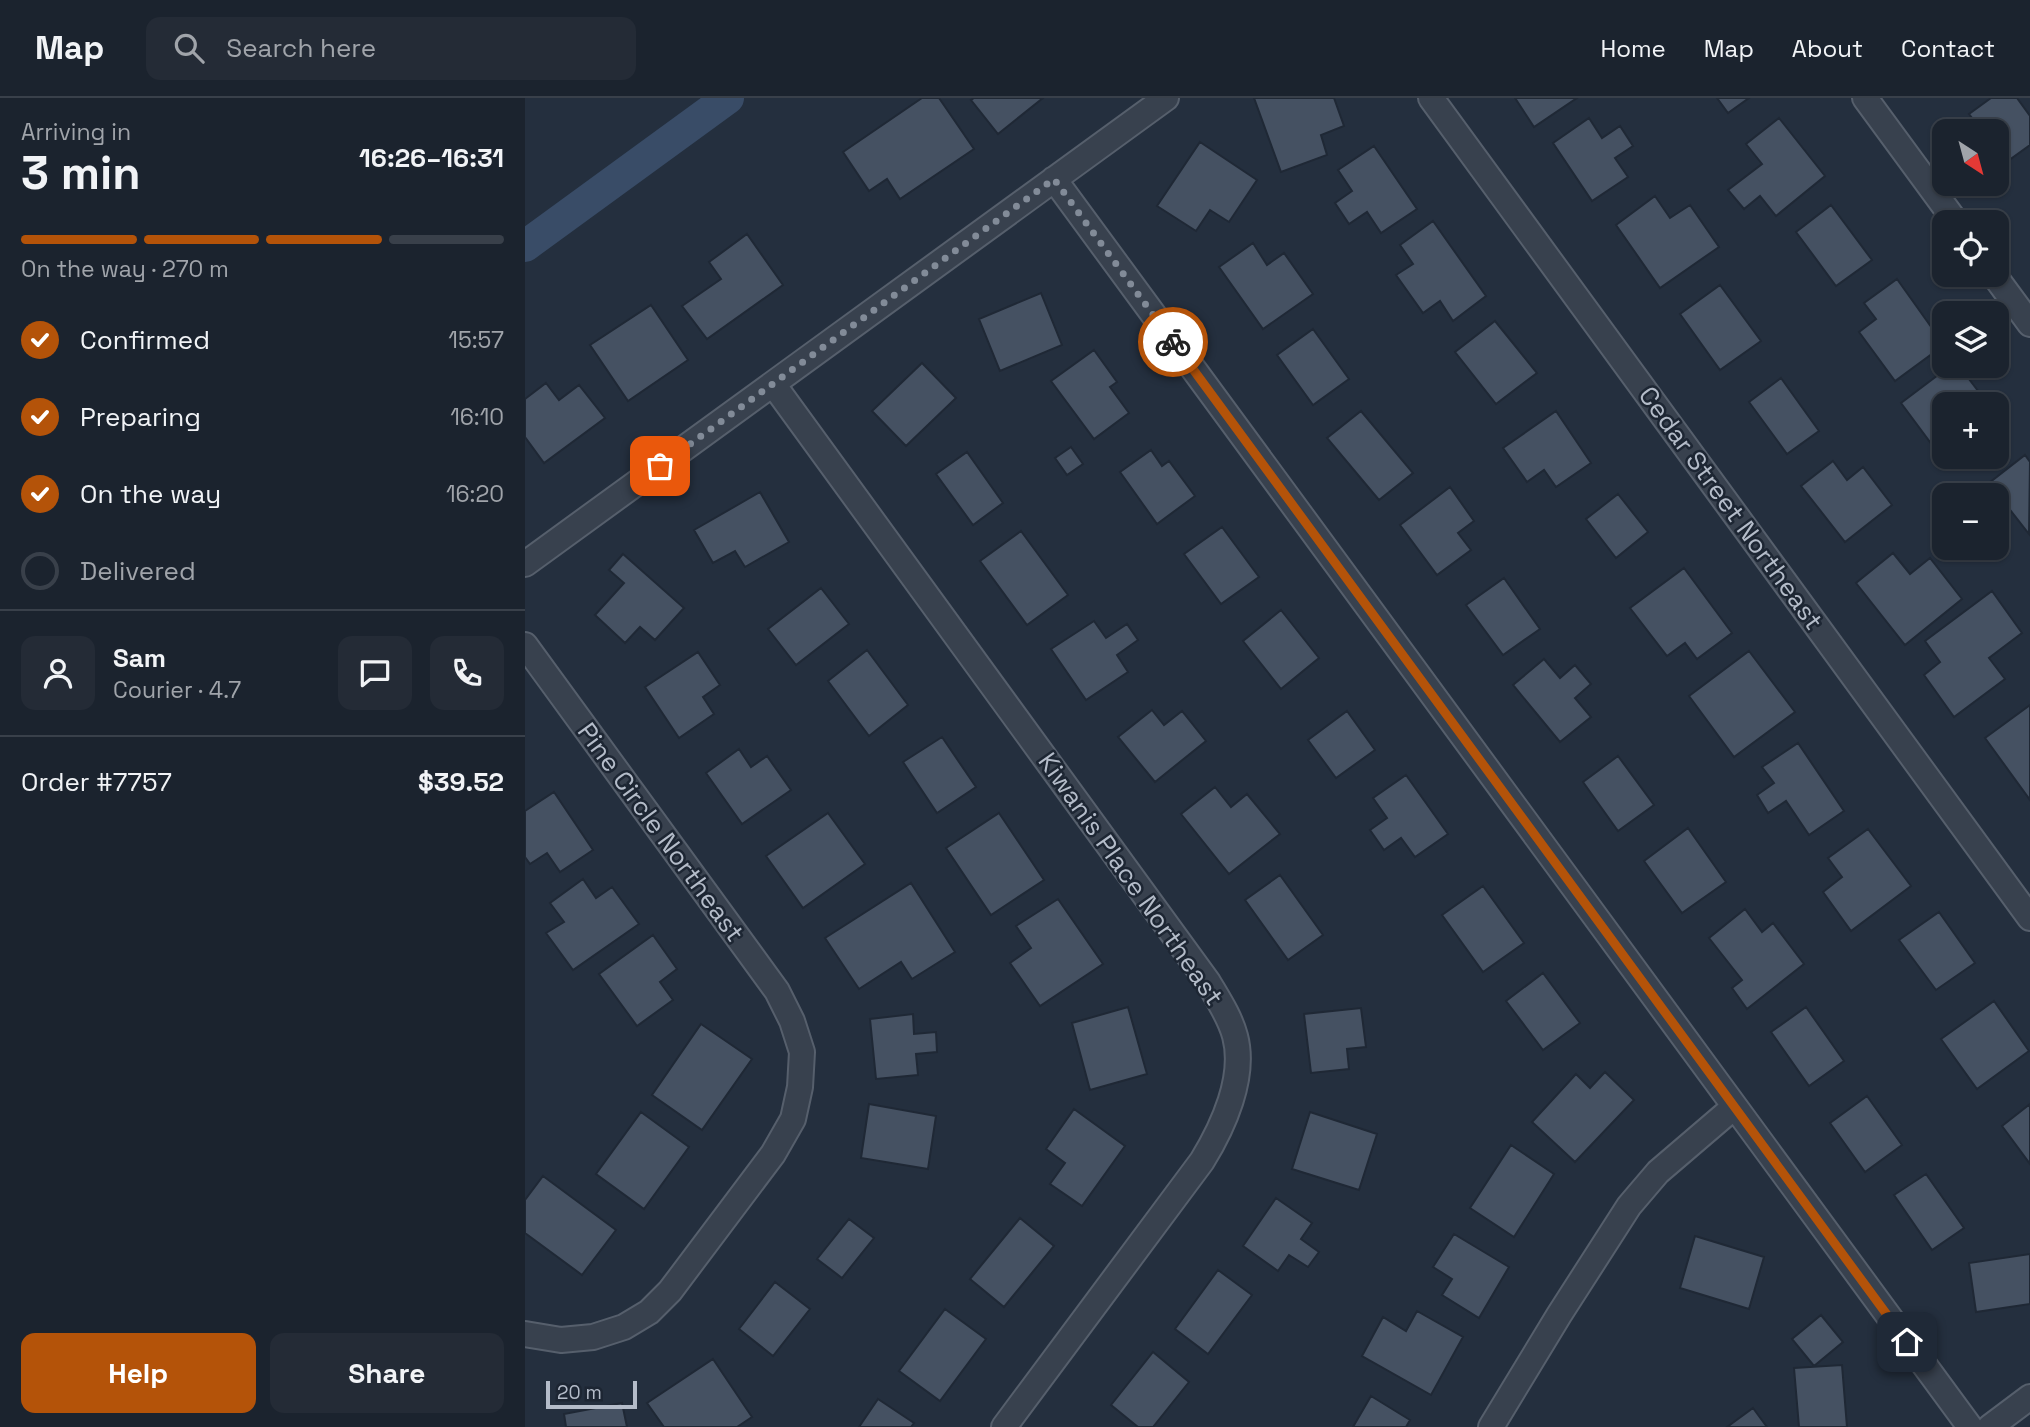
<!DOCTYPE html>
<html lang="en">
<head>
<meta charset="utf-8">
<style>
	body { margin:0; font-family:"Space Grotesk",sans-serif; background:#242b36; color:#f1f3f6; height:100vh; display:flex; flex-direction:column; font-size:26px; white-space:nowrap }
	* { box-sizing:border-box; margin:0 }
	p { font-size:23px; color:#a0a4aa }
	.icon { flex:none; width:38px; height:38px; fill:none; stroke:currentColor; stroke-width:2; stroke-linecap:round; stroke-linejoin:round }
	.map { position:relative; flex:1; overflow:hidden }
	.side { display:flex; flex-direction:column; background:#1b232e; width:525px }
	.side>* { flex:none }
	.needle { width:46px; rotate:144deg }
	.tools { position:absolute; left:1407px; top:21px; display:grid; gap:14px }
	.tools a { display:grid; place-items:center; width:77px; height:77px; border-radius:14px; background:#1b232e; box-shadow:0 2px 5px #0004,0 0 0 2px #39404a; font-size:35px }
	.scale { position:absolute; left:21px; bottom:18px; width:91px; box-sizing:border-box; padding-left:7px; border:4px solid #b4bcc9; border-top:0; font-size:19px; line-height:24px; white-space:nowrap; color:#b4bcc9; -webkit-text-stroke:5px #1d2633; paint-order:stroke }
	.pin { position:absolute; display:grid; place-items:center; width:60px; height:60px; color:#fff; margin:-30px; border-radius:14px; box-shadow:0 4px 10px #0006 }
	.courier { position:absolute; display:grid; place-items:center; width:70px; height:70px; margin:-35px; border:5px solid #b45309; border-radius:50%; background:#fff; color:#222; box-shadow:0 2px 9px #0007 }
	.overview em { font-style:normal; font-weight:800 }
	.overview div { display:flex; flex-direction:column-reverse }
	.overview { display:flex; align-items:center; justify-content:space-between; height:119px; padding:0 21px }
	h1 { font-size:46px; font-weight:800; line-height:52px }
	.bar { display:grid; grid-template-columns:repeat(4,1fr); gap:10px 7px; align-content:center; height:84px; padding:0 21px }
	.bar i { height:9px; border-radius:5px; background:#39404a }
	.bar .selected { background:#b45309 }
	.bar p { grid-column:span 4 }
	.line { display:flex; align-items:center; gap:18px; padding:0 21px; border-top:2px solid #39404a }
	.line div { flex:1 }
	.round { display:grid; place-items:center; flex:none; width:74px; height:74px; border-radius:14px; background:#242b36 }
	ol { padding:0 21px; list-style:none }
	li { display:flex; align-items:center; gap:21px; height:77px }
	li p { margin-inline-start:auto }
	li .icon { padding:7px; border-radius:50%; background:#b45309; color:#fff; stroke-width:4 }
	li:last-child { color:#a0a4aa }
	li i { width:38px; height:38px; border:4px solid #39404a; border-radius:50% }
	.action { display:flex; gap:14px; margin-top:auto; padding:14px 21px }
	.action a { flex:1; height:80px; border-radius:14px; background:#b45309; color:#fff; font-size:28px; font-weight:800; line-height:80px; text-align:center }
	.action a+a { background:#242b36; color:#f1f3f6 }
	header { display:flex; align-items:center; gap:42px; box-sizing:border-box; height:98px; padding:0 35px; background:#1b232e; border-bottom:2px solid #39404a }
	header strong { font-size:33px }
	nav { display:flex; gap:38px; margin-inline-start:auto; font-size:24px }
	.search { width:490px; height:63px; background:#242b36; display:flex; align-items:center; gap:18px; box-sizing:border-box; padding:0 24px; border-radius:14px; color:#a0a4aa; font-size:26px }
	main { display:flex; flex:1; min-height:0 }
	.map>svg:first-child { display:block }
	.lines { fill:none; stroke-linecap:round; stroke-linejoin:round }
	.canal { stroke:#394c67; stroke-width:32 }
	.building { fill:#455162; stroke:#1f2835; stroke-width:2 }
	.street-casing { stroke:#565f6c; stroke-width:28 }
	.street { stroke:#38414e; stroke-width:24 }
	.done { stroke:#828b98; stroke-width:7; stroke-dasharray:0 12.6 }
	.route { stroke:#b45309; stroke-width:9 }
	.labels { text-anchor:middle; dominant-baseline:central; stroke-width:5; stroke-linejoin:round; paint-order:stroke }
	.street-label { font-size:26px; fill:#b4bcc9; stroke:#1d2633 }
</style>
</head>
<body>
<header>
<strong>Map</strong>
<div class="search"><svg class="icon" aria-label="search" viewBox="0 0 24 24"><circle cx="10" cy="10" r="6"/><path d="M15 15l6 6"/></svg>Search here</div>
<nav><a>Home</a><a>Map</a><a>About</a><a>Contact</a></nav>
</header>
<main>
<section class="side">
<div class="overview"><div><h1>3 min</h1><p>Arriving in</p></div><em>16:26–16:31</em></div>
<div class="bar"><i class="selected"></i><i class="selected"></i><i class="selected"></i><i></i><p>On the way · 270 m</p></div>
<ol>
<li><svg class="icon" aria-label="check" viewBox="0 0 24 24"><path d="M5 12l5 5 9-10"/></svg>Confirmed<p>15:57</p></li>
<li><svg class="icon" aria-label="check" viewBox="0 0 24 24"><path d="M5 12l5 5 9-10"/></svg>Preparing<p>16:10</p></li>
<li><svg class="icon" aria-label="check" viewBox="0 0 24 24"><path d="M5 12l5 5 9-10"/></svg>On the way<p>16:20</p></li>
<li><i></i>Delivered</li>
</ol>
<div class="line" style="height:126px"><a class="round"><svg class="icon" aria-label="person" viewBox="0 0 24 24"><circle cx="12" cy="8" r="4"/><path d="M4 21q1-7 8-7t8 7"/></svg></a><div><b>Sam</b><p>Courier · 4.7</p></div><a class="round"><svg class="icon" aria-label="chat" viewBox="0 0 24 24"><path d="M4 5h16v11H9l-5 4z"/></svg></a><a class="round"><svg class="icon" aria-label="phone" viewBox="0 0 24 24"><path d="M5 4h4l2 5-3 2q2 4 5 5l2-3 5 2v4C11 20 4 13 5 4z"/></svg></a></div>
<div class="line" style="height:91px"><div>Order #7757</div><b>$39.52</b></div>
<div class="action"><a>Help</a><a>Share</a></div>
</section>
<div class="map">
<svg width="1505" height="1329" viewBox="0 0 1505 1329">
	<rect width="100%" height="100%" fill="#242f3e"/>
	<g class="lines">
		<path class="canal" d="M0 148 203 0"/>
	</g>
	<path class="building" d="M397 0H414L449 51 375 101 362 81 344 93 318 54Z
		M449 0H518L473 36 446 2Z
		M729 0H809L819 28 796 37 802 57 756 74Z
		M990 0H1052L1009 29Z
		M1192 0H1224L1203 15Z
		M1466 0H1492L1505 18V47L1480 65 1472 54V33H1457L1444 16Z
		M1064 20 1077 40 1095 28 1108 48 1090 60 1103 79 1067 103 1028 45Z
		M1254 20 1300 78 1251 118 1235 98 1219 111 1203 92 1237 66 1221 46Z
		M675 44 732 82 704 124 685 112 671 133 632 108Z
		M849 48 892 111 856 135 842 114 824 126 810 105 827 93 813 72Z
		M1130 98 1145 120 1165 107 1194 149 1135 190 1091 127Z
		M1306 107 1347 162 1311 188 1271 134Z
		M908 123 961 198 928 223 915 203 898 215 871 177 888 166 875 147Z
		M222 136 258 187 182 241 157 208 196 181 184 164Z
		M728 145 742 167 759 155 788 196 738 231 694 169Z
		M1372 181 1419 247 1370 283 1334 234 1351 221 1339 205Z
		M1195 187 1236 243 1195 272 1155 216Z
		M516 195 537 247 475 273 454 221Z
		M126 207 163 262 103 303 65 247Z
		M970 223 1012 275 971 306 930 254Z
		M788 231 824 281 788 307 752 257Z
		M569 252 592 284 585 289 604 315 569 341 526 283Z
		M397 265 431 300 381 348 347 313Z
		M1425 268H1434L1463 306H1419V334L1405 344 1376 305Z
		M1256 280 1294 333 1262 356 1224 304Z
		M21 285 34 302 54 287 80 320 19 365 0 339V301Z
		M836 313 888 375 854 402 802 340Z
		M1031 313 1066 365 1031 389 1019 372 1002 384 978 350Z
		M546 349 558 366 542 377 530 360Z
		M626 352 637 368 644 363 670 398 632 426 595 374Z
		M442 354 478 405 448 427 411 376Z
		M1500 357 1505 364 1504 436 1464 385Z
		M1308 363 1322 382 1338 369 1367 407 1320 444 1276 388Z
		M925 389 949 423 933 435 946 452 912 477 875 427Z
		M235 394 264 444 220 469 210 453 188 465 169 432Z
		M1093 396 1123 434 1091 460 1061 421Z
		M697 429 734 479 696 506 659 456Z
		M496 433 543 497 502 527 455 463Z
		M1368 455 1385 476 1405 460 1437 501 1380 547 1331 485Z
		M98 456 159 510 130 542 115 529 100 545 70 517 99 485 84 472Z
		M1159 470 1207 535 1172 561 1160 545 1142 558 1105 510Z
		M979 480 1015 531 978 557 941 507Z
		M296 490 324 526 271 567 243 531Z
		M1467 493 1497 535 1464 560 1480 581 1429 619 1399 577 1415 564 1400 543Z
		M756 512 794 560 756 591 718 543Z
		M569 523 581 540 602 526 613 542 592 557 603 574 561 602 526 551Z
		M342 552 383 607 344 638 303 583Z
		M1224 553 1270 614 1209 659 1164 598Z
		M173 554 195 587 178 599 189 616 154 640 120 589Z
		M1019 561 1035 580 1050 567 1066 586 1050 600 1066 619 1035 644 988 587Z
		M1505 607V702L1460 640Z
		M627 612 639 627 657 613 681 643 630 684 593 639Z
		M822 613 850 652 811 680 783 642Z
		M417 639 451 689 412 715 378 664Z
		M1273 645 1319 713 1284 737 1261 703 1243 715 1232 697 1249 685 1237 669Z
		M214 651 226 669 242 658 266 692 217 726 181 675Z
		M1093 658 1129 707 1093 733 1058 684Z
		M881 677 923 736 890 759 876 740 859 752 845 732 862 720 848 700Z
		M690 689 706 709 722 696 755 736 704 776 656 716Z
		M29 694 68 752 35 774 22 755 5 766 0 759V713Z
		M303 715 340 766 278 810 241 758Z
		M474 715 519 782 466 817 421 750Z
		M1163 730 1201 784 1157 815 1119 763Z
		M1343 731 1386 788 1326 833 1298 794 1317 779 1303 760Z
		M755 777 798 837 763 862 720 802Z
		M58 781 71 800 87 789 114 826 48 872 21 835 39 824 25 805Z
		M386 785 430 854 387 881 376 864 334 891 300 840Z
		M958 788 999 845 958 874 917 817Z
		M533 801 578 866 515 908 485 865 506 850 491 828Z
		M1220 811 1237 834 1248 825 1279 866 1222 911 1207 890 1217 882 1184 840Z
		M1414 814 1450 865 1411 892 1374 842Z
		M128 837 152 871 135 884 148 902 112 928 74 876Z
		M1018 875 1055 925 1018 952 981 903Z
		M1469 903 1504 953 1452 991 1416 941Z
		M603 909 622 976 565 992 547 925Z
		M1281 909 1319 963 1284 988 1246 934Z
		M836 910 841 949 822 951 824 971 786 975 779 916Z
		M388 916 389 936 411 934 412 954 391 956 393 977 351 981 345 921Z
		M176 926 227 961 177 1032 127 997Z
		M1080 974 1109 1002 1050 1064 1007 1024 1051 976 1065 990Z
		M1342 998 1377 1047 1340 1074 1305 1025Z
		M344 1006 411 1018 403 1071 336 1060Z
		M1505 1006V1066L1477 1028Z
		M549 1011 600 1048 557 1108 525 1086 540 1065 521 1051Z
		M116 1014 164 1049 119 1111 71 1076Z
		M785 1014 852 1036 834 1092 767 1071Z
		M986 1047 1029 1076 989 1139 945 1110Z
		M1401 1076 1439 1130 1407 1152 1369 1097Z
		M18 1078 91 1132 57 1177 0 1135V1102Z
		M751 1100 787 1125 776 1141 794 1154 783 1169 764 1157 753 1173 718 1148Z
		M495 1120 529 1148 479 1209 445 1181Z
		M324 1121 349 1140 317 1180 292 1161Z
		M929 1136 984 1169 954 1220 917 1197 927 1181 908 1169Z
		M1170 1138 1239 1159 1224 1211 1155 1190Z
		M1505 1156V1206L1451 1214 1444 1165Z
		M693 1172 727 1197 683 1256 650 1231Z
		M250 1184 285 1211 248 1258 214 1231Z
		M420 1211 461 1241 415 1303 374 1273Z
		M892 1213 938 1239 906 1297 837 1258 858 1219 881 1233Z
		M1296 1217 1318 1244 1289 1268 1267 1241Z
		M628 1254 664 1284 628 1329H613L586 1307Z
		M188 1261 227 1319 212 1329H139L122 1305Z
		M1317 1267 1322 1329H1274L1269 1270Z
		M846 1298 885 1322 881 1329H828Z
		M353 1301 389 1325 386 1329H334Z
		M97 1305 102 1329H41L39 1316Z
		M1228 1310 1242 1329H1202Z"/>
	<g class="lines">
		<g class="street-casing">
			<path id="street" d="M906 0 1505 820
				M1340 0 1431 124
				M529 81 1445 1329
				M1469 177 1505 226
				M248 286 683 884C693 901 705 919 710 938 721 979 698 1029 677 1063L479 1329
				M0 466 641 0
				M0 547 252 893 267 923 277 954 275 989 268 1021 248 1056 145 1193 124 1214 99 1229 68 1239 36 1242 0 1236
				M966 1329 1034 1217 1104 1108 1133 1074 1209 1009
				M1465 1329 1505 1299"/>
		</g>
		<use href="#street" class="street"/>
	</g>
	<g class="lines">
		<path class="done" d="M135 368 529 81 648 244"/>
		<path class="route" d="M648 244 1382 1244"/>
	</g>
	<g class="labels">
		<g class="street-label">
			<text transform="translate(1206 410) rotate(54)">Cedar Street Northeast</text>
			<text transform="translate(136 734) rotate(54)">Pine Circle Northeast</text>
			<text transform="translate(606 781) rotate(55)">Kiwanis Place Northeast</text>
		</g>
	</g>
</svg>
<div class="tools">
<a><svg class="needle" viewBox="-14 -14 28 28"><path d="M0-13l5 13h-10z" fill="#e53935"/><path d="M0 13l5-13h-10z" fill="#a0a4aa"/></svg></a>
<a><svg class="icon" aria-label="locate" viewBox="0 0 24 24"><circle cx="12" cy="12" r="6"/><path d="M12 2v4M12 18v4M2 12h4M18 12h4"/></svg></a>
<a><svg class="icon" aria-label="layers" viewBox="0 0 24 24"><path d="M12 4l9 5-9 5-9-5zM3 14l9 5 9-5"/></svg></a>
<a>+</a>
<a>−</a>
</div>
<div class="scale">20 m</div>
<div class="pin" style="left:135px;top:368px;background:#ea580c"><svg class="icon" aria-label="bag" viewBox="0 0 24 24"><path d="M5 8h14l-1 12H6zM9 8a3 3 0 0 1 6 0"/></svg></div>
<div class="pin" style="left:1382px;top:1244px;background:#1f2937"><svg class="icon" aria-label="home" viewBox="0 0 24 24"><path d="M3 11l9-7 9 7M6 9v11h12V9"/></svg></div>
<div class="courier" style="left:648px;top:244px"><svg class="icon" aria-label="bike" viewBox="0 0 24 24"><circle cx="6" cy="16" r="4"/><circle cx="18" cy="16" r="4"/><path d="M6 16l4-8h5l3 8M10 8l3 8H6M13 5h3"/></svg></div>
</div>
</main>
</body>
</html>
